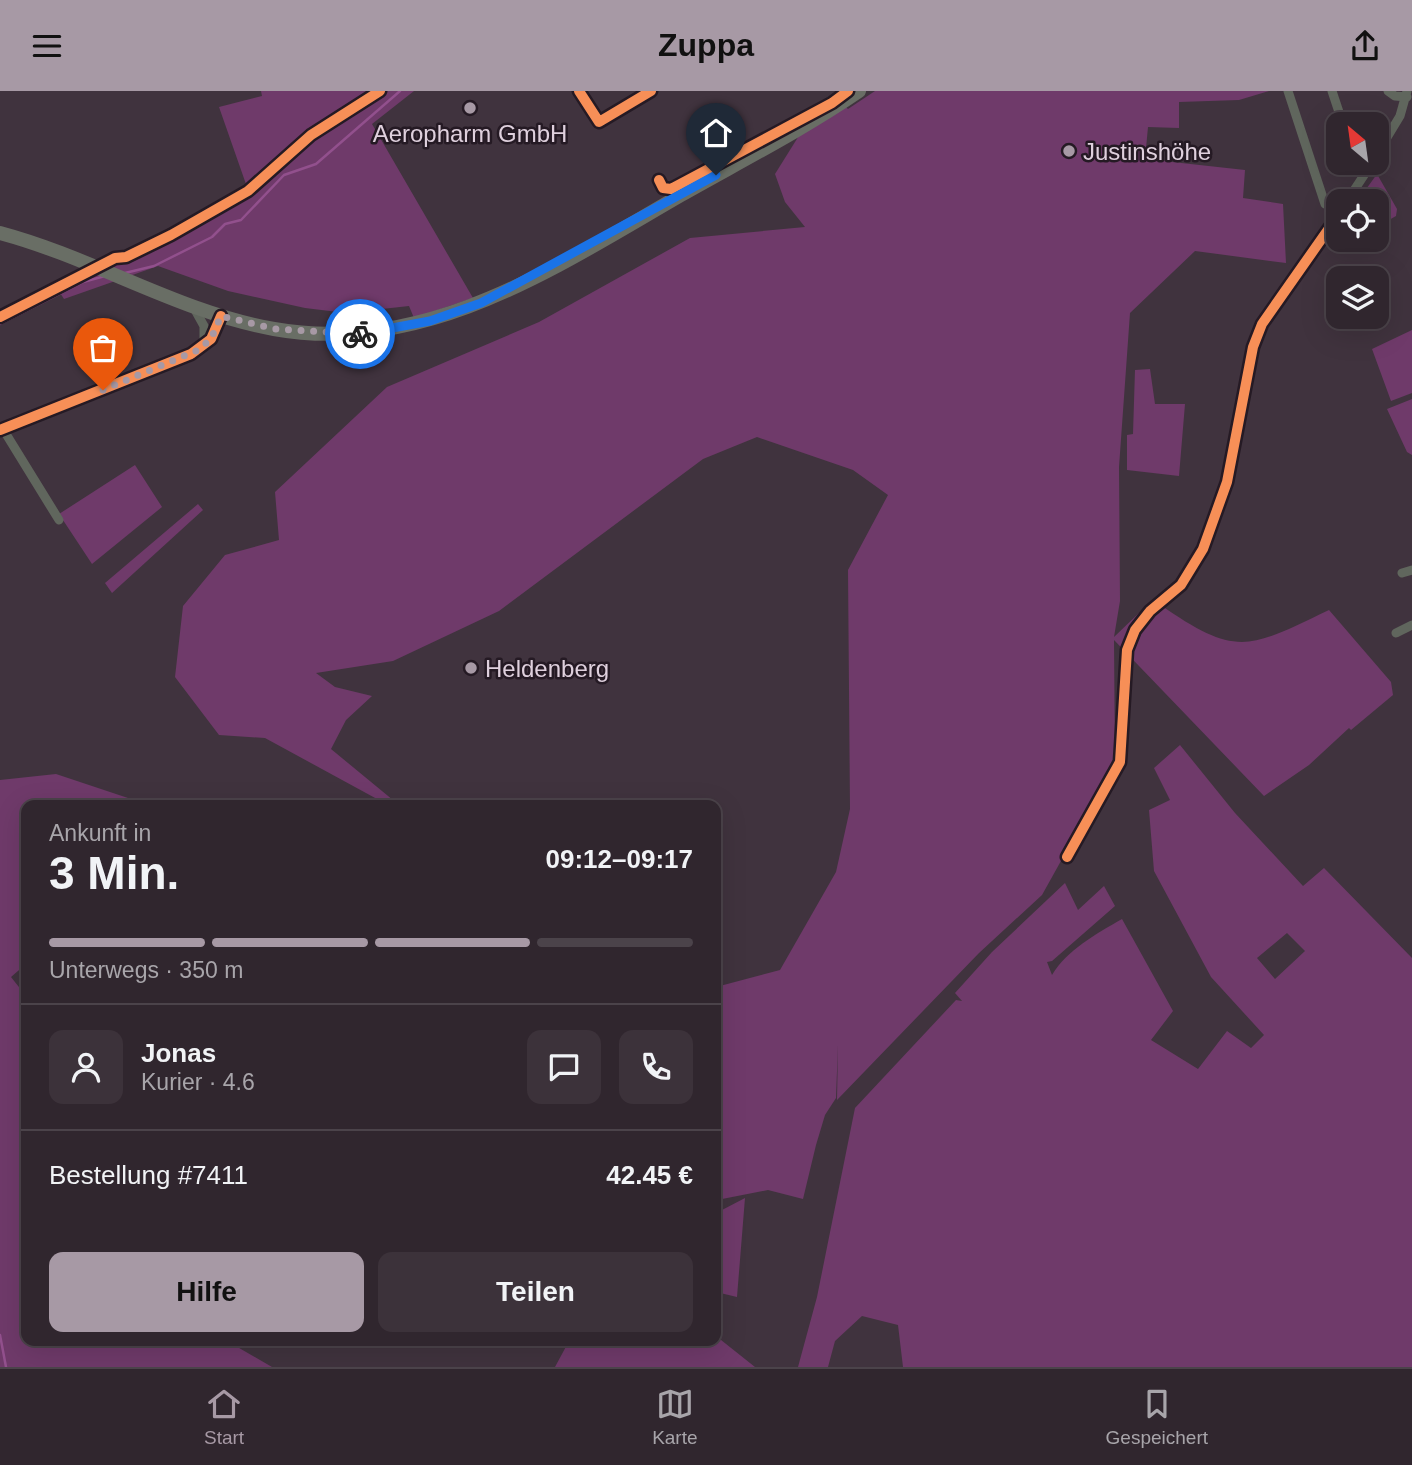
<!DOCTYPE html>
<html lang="de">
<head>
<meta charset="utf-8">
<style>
	body { margin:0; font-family:Arial,sans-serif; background:#3c323a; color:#f1f3f6; height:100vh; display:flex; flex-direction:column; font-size:26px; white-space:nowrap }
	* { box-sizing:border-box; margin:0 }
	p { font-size:23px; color:#a8a5aa }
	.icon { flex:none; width:38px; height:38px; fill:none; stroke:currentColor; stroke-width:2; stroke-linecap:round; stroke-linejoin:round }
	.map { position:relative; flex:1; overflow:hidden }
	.panel { position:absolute; left:21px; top:709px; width:700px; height:546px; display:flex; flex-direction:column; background:#30262e; border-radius:14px; box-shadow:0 7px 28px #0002,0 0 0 2px #4b434a }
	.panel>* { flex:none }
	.needle { width:46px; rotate:331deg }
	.fabs { position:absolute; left:1326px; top:21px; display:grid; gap:14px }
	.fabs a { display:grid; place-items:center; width:63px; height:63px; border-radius:14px; background:#30262e; box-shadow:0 7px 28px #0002,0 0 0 2px #4b434a; font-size:35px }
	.pin { position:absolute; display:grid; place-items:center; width:60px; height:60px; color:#fff; margin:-72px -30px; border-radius:50% 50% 50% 0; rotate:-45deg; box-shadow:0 0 7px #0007 }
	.pin .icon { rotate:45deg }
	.courier { position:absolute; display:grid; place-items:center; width:70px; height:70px; margin:-35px; border:5px solid #1a73e8; border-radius:50%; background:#fff; color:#222; box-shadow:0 2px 9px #0007 }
	.overview em { font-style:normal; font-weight:600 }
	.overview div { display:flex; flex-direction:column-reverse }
	.overview { display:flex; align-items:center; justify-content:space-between; height:119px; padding:0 28px }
	h1 { font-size:46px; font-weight:600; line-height:52px }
	.bar { display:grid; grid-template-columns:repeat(4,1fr); gap:10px 7px; align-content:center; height:84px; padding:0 28px }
	.bar i { height:9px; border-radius:5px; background:#4b434a }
	.bar .on { background:#a799a5 }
	.bar p { grid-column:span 4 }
	.line { display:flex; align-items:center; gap:18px; padding:0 28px; border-top:2px solid #4b434a }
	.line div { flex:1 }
	.round { display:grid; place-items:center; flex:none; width:74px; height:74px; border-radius:14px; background:#3c323a }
	.button { display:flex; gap:14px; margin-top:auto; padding:14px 28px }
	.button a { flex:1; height:80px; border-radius:14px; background:#a799a5; color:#111; font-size:28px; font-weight:600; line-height:80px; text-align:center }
	.button a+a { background:#3c323a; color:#f1f3f6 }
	header { display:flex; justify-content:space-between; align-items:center; height:91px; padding:0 28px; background:#a799a5; color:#111; font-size:32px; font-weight:600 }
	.menu { display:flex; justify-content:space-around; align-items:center; height:98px; border-top:2px solid #4b434a; background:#30262e; font-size:19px; color:#a8a5aa }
	.menu a { display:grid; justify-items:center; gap:4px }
	.menu .on { color:#a799a5 }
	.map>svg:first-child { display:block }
	.green { fill:#6f3a6a; fill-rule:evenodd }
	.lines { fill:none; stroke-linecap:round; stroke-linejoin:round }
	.stream { stroke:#92508d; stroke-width:2.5 }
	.minor { stroke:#60665d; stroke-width:9 }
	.primary { stroke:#696e65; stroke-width:14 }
	.cycleway-casing { stroke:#251a24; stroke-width:15 }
	.cycleway { stroke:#f78f57; stroke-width:10 }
	.done { stroke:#a799a5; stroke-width:7; stroke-dasharray:0 12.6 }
	.route { stroke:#1a73e8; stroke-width:9 }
	.poi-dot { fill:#a799a5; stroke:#251a24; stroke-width:2.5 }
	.labels { text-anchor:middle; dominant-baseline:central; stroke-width:5; stroke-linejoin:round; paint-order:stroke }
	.poi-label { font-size:24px; fill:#dfd0dd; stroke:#251a24; text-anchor:start }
</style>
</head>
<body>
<header><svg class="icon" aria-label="menu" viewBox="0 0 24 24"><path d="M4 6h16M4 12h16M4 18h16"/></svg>Zuppa<svg class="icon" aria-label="share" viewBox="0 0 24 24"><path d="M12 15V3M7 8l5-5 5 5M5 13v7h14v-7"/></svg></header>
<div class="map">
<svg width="1412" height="1276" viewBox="0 0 1412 1276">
	<rect width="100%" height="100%" fill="#40333e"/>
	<path class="green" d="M261 0H414L372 33 473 207 414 227 409 215 346 222 305 217 228 200 158 175 64 208 55 194 135 166 201 130 247 96 219 16 262 5Z
		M875 0H1269L1239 9 1179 11V37L1148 36 1145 68 1245 79 1243 107 1283 113 1286 172 1195 160 1130 222 1119 376 1120 510 1114 546 1140 521 1159 513C1237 567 1248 558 1329 519L1391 591 1393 604 1351 639 1349 637 1309 674 1264 705 1114 549 1115 673 1042 804 979 862 837 1009 838 954 836 1007 825 1024 816 1054 803 1108 768 1099 717 1109 716 896 780 879 836 781 850 718 848 479 888 404 853 379 757 346 703 368 499 520 393 570 316 582 335 596 372 605 346 629 331 658 399 714H388L265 647 219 644 175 586 183 515 225 464 279 449 275 401 387 296 539 231 690 147 805 136 785 111 775 83 800 43 845 15 848 18Z
		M1377 83 1397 118 1396 125 1382 133 1377 125V110H1369L1364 101Z
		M1412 239V302L1391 310 1372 258Z
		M1150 278 1155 313H1185L1179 385 1127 379V344L1133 343 1135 279Z
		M1412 308V364L1407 361 1387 318Z
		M135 374 162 416 92 473 59 423Z
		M198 413 203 419 112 502 105 492Z
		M1180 654 1235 722 1303 795 1324 777 1412 867V1276H903L898 1234 862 1225 835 1250 828 1276H798L817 1206 855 1017 956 909 962 910 955 902 992 861 1065 792 1078 819 1104 795 1115 815 1052 870 1047 871 1052 884C1067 859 1096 843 1122 828L1173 920 1151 949 1198 978 1227 940 1251 957 1264 944 1211 886 1154 780 1149 719 1170 709 1154 677ZM1287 842 1305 860 1275 888 1257 867Z
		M56 683 149 714H26V873L11 886 26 905V1250H227L272 1276H0V689Z
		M745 1107 737 1206 716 1201V1119H722Z
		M716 1245 755 1276H555L569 1250H716Z"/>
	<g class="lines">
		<path class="stream" d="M125 182 154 175 212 146 225 133 241 129 284 84 316 73 400 0
			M0 233 83 191 105 185
			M0 1244 6 1276"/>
		<path class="minor" d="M1288 0 1325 113 1339 120
			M1332 0 1343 33
			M1388 0 1395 5 1407 6
			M599 31 651 0
			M1377 63 1400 25 1407 0
			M1357 72 1366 82
			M1347 110 1372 72
			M194 217 204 235V255
			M3 338 59 429
			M0 339 191 263 211 248 221 225
			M1402 482 1412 479
			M1396 542 1412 534
			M1067 766 1120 671 1127 559 1135 539 1150 520 1181 494 1203 458 1227 391 1253 256 1262 233 1339 123"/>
		<path class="primary" d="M0 142C94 167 178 221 274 238 425 265 556 176 681 104 741 70 802 39 859 0"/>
		<g class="cycleway-casing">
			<path id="cycleway" d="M579 0 599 31 651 0
				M659 89 663 97 671 98 832 12 848 0
				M0 226 115 167 126 166 171 144 248 100 311 44 380 0
				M0 339 191 263 211 248 221 225
				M1067 766 1120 671 1127 559 1135 539 1150 520 1181 494 1203 458 1227 391 1253 256 1262 233 1339 123"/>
		</g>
		<use href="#cycleway" class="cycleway"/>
	</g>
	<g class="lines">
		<path class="done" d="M103 299 198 259 211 248 221 225 275 238 360 243"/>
		<path class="route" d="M360 243 430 230 481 212 716 84"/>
	</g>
	<g class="poi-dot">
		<circle cx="470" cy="17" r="7"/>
		<circle cx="1069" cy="60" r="7"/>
		<circle cx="471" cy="577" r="7"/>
	</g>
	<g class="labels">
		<g class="poi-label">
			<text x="470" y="42" text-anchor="middle">Aeropharm GmbH</text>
			<text x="1083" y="60">Justinshöhe</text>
			<text x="485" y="577">Heldenberg</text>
		</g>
	</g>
</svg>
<div class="fabs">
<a><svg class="needle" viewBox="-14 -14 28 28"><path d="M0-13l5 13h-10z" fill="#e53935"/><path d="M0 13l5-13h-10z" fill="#a8a5aa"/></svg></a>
<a><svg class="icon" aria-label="locate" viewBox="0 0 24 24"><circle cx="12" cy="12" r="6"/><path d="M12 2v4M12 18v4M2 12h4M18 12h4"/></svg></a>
<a><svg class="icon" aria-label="layers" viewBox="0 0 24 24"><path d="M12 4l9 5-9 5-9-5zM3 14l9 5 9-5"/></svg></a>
</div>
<div class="pin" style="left:103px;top:299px;background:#ea580c"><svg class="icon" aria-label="bag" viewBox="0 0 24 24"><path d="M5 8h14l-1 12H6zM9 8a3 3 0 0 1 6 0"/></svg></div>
<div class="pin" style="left:716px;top:84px;background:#1f2937"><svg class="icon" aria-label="home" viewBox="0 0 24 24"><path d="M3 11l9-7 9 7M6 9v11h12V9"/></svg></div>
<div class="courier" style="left:360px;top:243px"><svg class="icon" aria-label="bike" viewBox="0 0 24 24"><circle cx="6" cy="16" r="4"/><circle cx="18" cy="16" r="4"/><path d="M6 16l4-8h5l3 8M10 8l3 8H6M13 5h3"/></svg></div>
<section class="panel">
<div class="overview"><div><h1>3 Min.</h1><p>Ankunft in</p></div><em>09:12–09:17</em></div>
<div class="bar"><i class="on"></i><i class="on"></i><i class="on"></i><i></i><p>Unterwegs · 350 m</p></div>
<div class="line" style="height:126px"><a class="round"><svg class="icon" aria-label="person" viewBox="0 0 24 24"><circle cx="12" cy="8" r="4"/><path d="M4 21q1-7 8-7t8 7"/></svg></a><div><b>Jonas</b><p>Kurier · 4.6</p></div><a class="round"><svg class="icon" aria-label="chat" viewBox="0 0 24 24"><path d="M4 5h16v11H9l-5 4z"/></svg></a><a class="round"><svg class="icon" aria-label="phone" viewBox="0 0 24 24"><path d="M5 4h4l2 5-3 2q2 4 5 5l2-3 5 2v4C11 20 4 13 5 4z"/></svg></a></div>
<div class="line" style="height:91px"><div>Bestellung #7411</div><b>42.45 €</b></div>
<div class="button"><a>Hilfe</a><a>Teilen</a></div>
</section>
</div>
<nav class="menu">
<a class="on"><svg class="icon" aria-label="home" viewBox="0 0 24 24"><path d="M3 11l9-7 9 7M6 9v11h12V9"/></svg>Start</a>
<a><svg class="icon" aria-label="map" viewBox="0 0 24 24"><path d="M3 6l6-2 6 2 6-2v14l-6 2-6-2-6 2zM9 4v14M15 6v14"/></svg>Karte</a>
<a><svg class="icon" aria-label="saved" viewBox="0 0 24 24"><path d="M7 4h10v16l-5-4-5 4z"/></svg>Gespeichert</a>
</nav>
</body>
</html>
